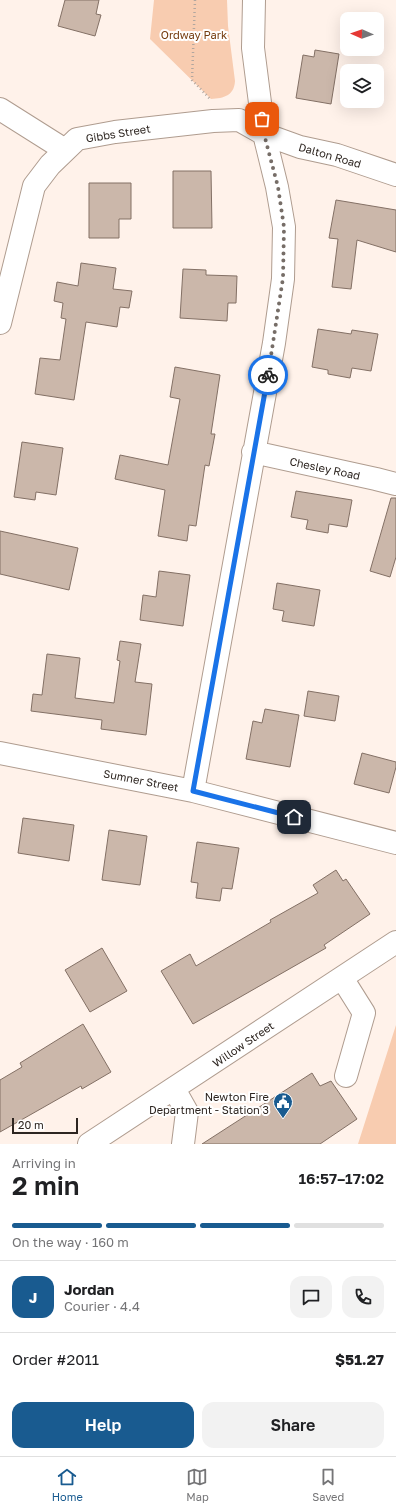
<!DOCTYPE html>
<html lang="en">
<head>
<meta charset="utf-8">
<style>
	body { margin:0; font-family:"Golos Text",sans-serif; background:#f2f2f2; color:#202124; height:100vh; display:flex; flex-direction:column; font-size:15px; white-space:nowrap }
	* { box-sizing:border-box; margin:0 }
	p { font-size:13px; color:#757577 }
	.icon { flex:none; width:22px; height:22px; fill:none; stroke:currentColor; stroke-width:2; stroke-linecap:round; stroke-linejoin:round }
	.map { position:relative; height:1144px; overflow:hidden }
	.side { display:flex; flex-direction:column; background:#fff; flex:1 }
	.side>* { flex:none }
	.needle { width:26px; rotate:272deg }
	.fabs { position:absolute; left:340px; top:12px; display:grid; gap:8px }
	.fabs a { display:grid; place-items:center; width:44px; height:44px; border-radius:8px; background:#fff; box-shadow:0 4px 16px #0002; font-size:20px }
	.scale { position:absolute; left:12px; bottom:10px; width:66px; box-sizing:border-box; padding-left:4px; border:2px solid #2d2520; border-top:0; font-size:11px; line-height:14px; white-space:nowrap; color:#2d2520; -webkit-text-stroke:3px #fff; paint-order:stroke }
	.pin { position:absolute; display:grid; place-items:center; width:34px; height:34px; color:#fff; margin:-17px; border-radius:8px; box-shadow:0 2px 6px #0006 }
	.courier { position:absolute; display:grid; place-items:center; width:40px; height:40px; margin:-20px; border:3px solid #1a73e8; border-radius:50%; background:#fff; color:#222; box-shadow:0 1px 5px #0007 }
	.head em { font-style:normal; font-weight:600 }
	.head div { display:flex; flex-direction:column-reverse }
	.head { display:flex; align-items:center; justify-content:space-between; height:68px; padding:0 12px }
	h1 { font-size:26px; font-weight:600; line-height:30px }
	.bar { display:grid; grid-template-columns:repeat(4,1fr); gap:6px 4px; align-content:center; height:48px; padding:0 12px }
	.bar i { height:5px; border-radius:3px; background:#e0e0e0 }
	.bar .on { background:#195b90 }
	.bar p { grid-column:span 4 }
	.line { display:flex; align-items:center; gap:10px; padding:0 12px; border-top:1px solid #e0e0e0 }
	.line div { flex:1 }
	.round { display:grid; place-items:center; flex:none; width:42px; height:42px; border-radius:12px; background:#f2f2f2 }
	.primary-button { display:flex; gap:8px; margin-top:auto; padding:8px 12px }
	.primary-button a { flex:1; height:46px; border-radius:12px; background:#195b90; color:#fff; font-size:16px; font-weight:600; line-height:46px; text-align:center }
	.primary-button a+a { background:#f2f2f2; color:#202124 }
	.tab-bar { display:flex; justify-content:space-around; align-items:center; height:56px; border-top:1px solid #e0e0e0; background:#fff; font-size:11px; color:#757577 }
	.tab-bar a { display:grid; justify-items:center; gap:2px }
	.tab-bar .on { color:#195b90 }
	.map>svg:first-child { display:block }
	.green { fill:#f8ccb0 }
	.building { fill:#cbb7aa; stroke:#837065 }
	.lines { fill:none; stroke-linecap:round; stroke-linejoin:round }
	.minor-casing { stroke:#af9c8f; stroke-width:24 }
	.path { stroke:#b1a69f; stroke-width:2.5; stroke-dasharray:1 3; stroke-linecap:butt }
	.minor { stroke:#fff; stroke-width:22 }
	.done { stroke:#766d67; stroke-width:4; stroke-dasharray:0 7.2 }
	.route { stroke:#1a73e8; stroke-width:5 }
	.labels { text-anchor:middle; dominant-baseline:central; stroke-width:4; stroke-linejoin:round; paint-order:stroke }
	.park-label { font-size:11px; fill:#753c0f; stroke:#fff }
	.street-label { font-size:11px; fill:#2d2520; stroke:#fff }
	.poi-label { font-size:11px; fill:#2d2520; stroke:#fff; text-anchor:end }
</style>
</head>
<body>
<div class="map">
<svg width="396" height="1144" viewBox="0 0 396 1144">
	<rect width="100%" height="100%" fill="#fff2ea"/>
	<path class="green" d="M154 0H227L228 26 235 81C234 96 224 98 211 99L150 39Z
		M396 1025V1144H358Z"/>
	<path class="building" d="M65 0H99L96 14 101 15 95 36 58 26Z
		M315 50 339 54 331 104 296 98 303 55 314 57Z
		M173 171H211L212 228H173Z
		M89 183H131V219H119V238H89Z
		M336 200 396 210V252L357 240 351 289 332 287 338 239 329 238Z
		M81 263 116 268 113 289 132 291 129 308 120 307 117 327 86 322 74 400 35 394 40 358 60 360 66 319 61 318 63 303 54 301 57 282 78 286Z
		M183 269 206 270V275L237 276 236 303H228L227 321 180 318Z
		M318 329 351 334 352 330 378 334 371 371 352 368 350 378 328 374V370L312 367Z
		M175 367 220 375 211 434H215L209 466 205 465 196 526 189 525 187 541 158 536 165 490 115 479 120 455 168 465 180 399 170 397Z
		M22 442 63 448 56 495 36 492 35 500 14 497Z
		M296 491 352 500 347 527 329 524 328 533 306 529 308 520 291 517Z
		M391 498H396V557L390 577 370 571Z
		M0 531 78 548 69 590 0 574Z
		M159 571 190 575 183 626 140 620 143 595 156 597Z
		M277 583 320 590 314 626 282 621 284 611 273 609Z
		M120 641 141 644 135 682 152 684 146 735 101 729 102 720 31 711 33 694 42 695 47 654 80 658 75 698 114 703 120 661 117 660Z
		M308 691 339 696 335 721 304 716Z
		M265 709 299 715 290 767 246 759 253 721 262 723Z
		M362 753 396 762V767L389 793 354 784Z
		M23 818 74 825 69 861 18 853Z
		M109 830 147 836 140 885 102 880Z
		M197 842 239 848 232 889 222 888 220 901 196 898 198 883 191 882Z
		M336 870 343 881 346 879 370 914 324 945 326 948 193 1024 161 971 190 954 196 966 271 922 270 920 318 893 313 885Z
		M102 948 127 991 90 1012 65 970Z
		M83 1024 111 1072 82 1089 81 1086 0 1132V1080L22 1067 20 1063Z
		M312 1073 320 1086 331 1081 357 1119 320 1144H202Z"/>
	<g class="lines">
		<g class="minor-casing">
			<path id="minor" d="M0 109 65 150
				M0 323 34 186 50 165 77 139 115 132 213 121 239 120 264 134 300 147 337 155 396 175
				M253 452 376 479 396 484
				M0 753 193 791 396 843
				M193 791 274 343 283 279 284 227 277 187 264 134 253 48 254 0
				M342 978 364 1013 346 1076
				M174 1089 187 1112 183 1144
				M89 1144 396 942"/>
		</g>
		<path class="path" d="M195 0 192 80 211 100"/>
		<use href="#minor" class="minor"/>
	</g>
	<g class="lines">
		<path class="done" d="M262 119 264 134 278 187 284 227 283 278 268 375"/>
		<path class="route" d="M268 375 193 791 294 817"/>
	</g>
	<defs>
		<g id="civic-pin" transform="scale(1)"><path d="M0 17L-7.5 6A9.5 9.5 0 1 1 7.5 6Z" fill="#195b90" stroke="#fff"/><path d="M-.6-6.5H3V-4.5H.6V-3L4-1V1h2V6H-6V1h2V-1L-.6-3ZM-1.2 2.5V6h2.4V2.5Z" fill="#fff"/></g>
	</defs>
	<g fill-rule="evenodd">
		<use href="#civic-pin" x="283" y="1102"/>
	</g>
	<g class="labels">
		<g class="park-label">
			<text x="194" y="34">Ordway Park</text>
		</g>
		<g class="street-label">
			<text transform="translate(118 133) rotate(-9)">Gibbs Street</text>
			<text transform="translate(330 155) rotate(16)">Dalton Road</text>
			<text transform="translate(325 468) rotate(12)">Chesley Road</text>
			<text transform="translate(141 780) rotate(11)">Sumner Street</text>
			<text transform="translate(243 1044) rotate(-34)">Willow Street</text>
		</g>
		<g class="poi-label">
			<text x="269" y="1096">Newton Fire<tspan x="269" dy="13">Department - Station 3</tspan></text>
		</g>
	</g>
</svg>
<div class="fabs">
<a><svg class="needle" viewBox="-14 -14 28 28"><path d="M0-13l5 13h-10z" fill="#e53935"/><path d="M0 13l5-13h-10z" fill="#757577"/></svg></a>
<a><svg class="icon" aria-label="layers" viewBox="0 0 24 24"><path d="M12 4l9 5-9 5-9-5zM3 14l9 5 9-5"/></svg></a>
</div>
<div class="scale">20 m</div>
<div class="pin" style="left:262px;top:119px;background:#ea580c"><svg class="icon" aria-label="bag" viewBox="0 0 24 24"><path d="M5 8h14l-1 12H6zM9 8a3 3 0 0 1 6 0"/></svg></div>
<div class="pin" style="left:294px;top:817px;background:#1f2937"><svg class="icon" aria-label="home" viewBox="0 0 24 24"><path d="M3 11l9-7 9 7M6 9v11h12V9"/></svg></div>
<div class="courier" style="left:268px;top:375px"><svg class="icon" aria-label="bike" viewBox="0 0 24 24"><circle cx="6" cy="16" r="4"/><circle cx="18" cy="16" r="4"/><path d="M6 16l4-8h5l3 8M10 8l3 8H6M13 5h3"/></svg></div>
</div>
<section class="side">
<div class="head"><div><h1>2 min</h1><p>Arriving in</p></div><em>16:57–17:02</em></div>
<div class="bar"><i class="on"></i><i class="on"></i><i class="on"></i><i></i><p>On the way · 160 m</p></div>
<div class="line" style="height:72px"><b class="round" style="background:#195b90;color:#fff">J</b><div><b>Jordan</b><p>Courier · 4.4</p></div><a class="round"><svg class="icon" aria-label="chat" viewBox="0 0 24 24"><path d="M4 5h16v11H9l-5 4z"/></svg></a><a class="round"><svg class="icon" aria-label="phone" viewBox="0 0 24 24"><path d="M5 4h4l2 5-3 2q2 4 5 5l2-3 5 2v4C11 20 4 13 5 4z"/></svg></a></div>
<div class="line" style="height:52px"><div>Order #2011</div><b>$51.27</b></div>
<div class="primary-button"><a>Help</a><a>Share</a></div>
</section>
<nav class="tab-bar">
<a class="on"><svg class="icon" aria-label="home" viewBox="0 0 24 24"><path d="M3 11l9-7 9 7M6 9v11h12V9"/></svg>Home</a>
<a><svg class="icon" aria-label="map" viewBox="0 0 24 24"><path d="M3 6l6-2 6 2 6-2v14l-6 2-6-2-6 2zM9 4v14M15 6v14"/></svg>Map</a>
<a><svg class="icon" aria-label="saved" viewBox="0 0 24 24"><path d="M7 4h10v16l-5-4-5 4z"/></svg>Saved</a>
</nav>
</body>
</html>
